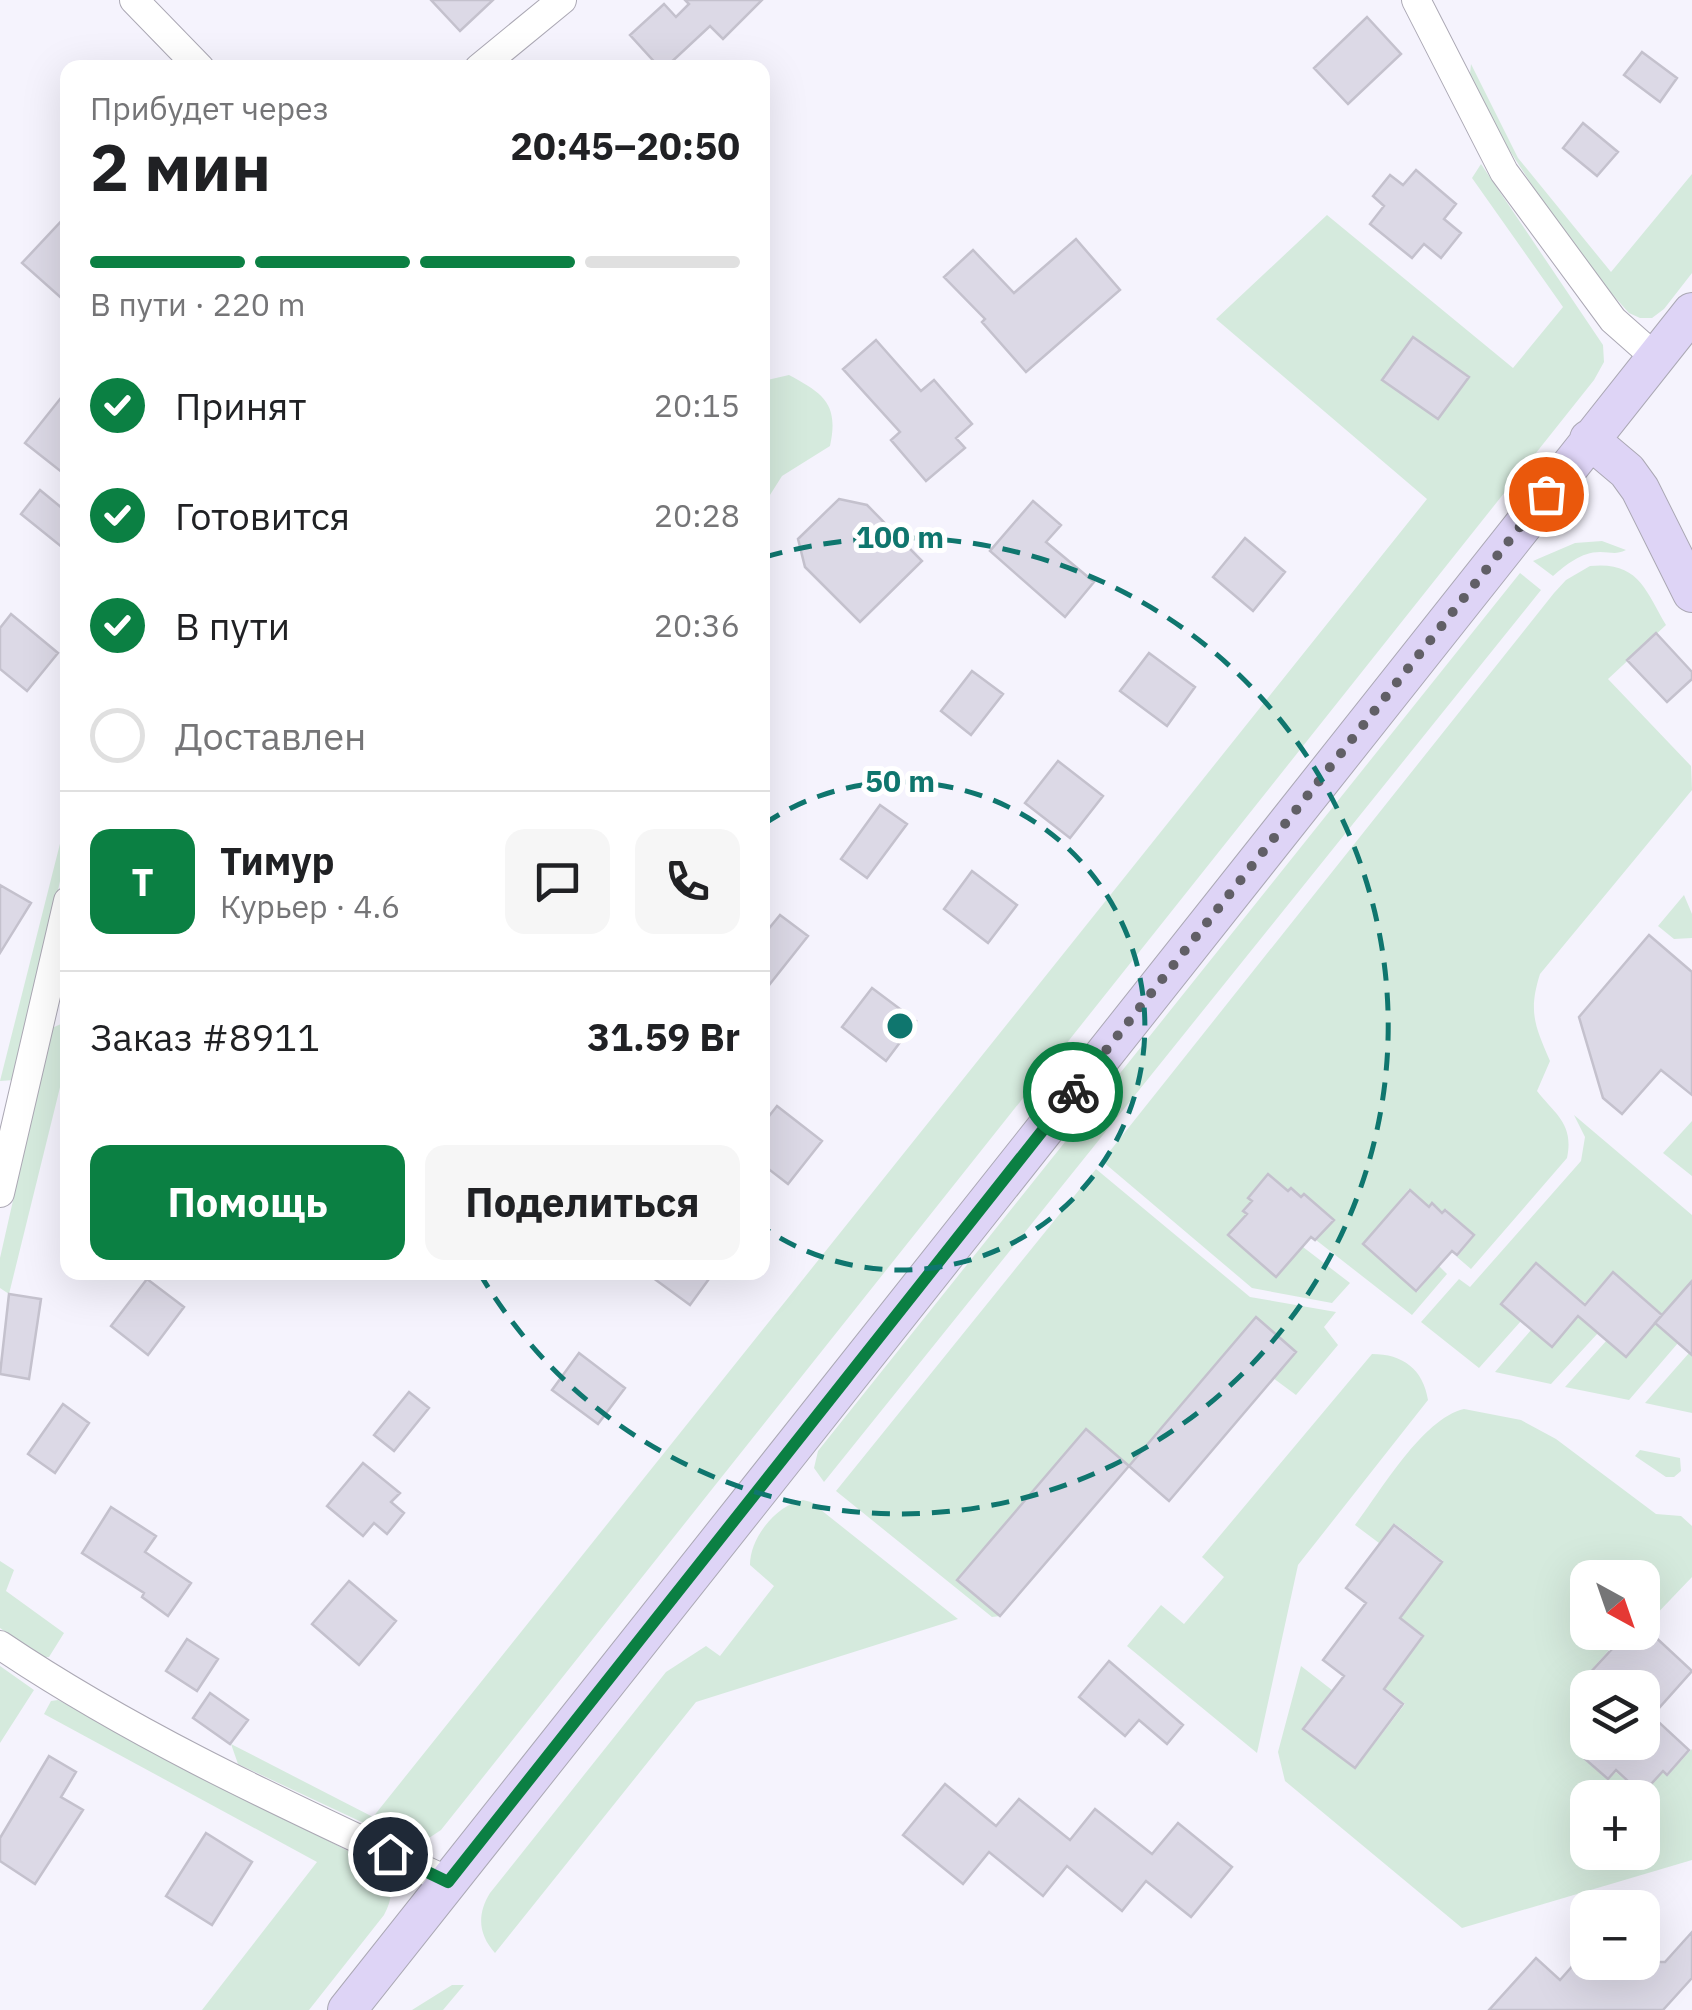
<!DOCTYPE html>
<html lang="ru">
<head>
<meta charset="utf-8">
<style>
	body { margin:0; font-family:"IBM Plex Sans",sans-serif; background:#f6f6f6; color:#202124; height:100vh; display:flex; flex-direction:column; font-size:38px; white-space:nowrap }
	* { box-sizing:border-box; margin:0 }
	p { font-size:32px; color:#757577 }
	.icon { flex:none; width:55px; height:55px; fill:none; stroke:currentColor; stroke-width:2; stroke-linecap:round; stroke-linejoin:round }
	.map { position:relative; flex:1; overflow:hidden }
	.drawer { position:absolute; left:60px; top:60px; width:710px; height:1220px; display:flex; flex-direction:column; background:#fff; border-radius:20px; box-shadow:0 10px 40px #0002 }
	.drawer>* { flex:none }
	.needle { width:65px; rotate:140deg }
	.buttons { position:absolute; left:1570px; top:1560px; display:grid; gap:20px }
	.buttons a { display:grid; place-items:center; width:90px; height:90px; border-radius:20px; background:#fff; box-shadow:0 10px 40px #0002; font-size:50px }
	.pin { position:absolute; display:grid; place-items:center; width:85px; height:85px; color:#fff; margin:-42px; border:5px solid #fff; border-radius:50%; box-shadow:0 2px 10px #0007 }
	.courier { position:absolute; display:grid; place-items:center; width:100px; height:100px; margin:-50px; border:8px solid #0b8043; border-radius:50%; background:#fff; color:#222; box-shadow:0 2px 12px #0007 }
	.summary em { font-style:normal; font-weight:700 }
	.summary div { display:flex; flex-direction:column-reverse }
	.summary { display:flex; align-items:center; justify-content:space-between; height:170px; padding:0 30px }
	h1 { font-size:65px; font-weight:700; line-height:75px }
	.bar { display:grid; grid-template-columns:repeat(4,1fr); gap:15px 10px; align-content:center; height:120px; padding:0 30px }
	.bar i { height:12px; border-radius:8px; background:#e0e0e0 }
	.bar .active { background:#0b8043 }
	.bar p { grid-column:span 4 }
	.line { display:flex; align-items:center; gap:25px; padding:0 30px; border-top:2px solid #e0e0e0 }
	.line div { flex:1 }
	.round { display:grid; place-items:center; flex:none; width:105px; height:105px; border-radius:20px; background:#f6f6f6 }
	ol { padding:0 30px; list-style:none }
	li { display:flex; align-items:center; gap:30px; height:110px }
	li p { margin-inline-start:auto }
	li .icon { padding:10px; border-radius:50%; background:#0b8043; color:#fff; stroke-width:4 }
	li:last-child { color:#757577 }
	li i { width:55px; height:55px; border:5px solid #e0e0e0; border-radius:50% }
	.cta { display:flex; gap:20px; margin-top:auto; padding:20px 30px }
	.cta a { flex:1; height:115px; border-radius:20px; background:#0b8043; color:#fff; font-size:40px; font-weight:700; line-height:115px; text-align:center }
	.cta a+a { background:#f6f6f6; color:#202124 }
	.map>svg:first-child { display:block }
	.green { fill:#d5eadd; fill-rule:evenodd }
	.building { fill:#dcd9e6; stroke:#c4c1cd; stroke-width:2.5 }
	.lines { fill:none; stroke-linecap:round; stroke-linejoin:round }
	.street-casing { stroke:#aba8b4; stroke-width:30 }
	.secondary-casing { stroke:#aba8b4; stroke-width:40 }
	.street { stroke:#fff; stroke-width:28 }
	.secondary { stroke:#ded4f6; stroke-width:38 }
	.done { stroke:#615f66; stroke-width:10; stroke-dasharray:0 18 }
	.route { stroke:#0b8043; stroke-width:12 }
	.ring { fill:none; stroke:#0f766e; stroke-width:5; stroke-dasharray:18 12 }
	.centre { fill:#0f766e; stroke:#fff; stroke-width:5 }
	.ring-label { font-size:30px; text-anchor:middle; font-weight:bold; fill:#0f766e; stroke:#fff; stroke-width:10; stroke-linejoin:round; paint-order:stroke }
</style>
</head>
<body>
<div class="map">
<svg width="1692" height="2010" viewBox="0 0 1692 2010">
	<rect width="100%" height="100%" fill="#f5f3fd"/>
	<path class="green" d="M1471 64 1518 158 1611 272 1692 174V273L1664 309 1652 318H1640L1629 313 1579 257 1472 93 1469 84Z
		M1481 164 1603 345 1604 362 1594 380 441 1830 429 1838 387 1834 238 1764 231 1744 373 1817 1427 499 1216 319 1327 215 1513 368 1563 307 1472 178Z
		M789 375C824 394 839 404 830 446L782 476 763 506V381Z
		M1602 541 1626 550C1615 555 1612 552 1600 552 1581 552 1566 565 1553 576L1533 561 1575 543Z
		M1590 566C1638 561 1645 589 1666 625L1608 679 1691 766 1692 790 1540 974C1528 1012 1535 1026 1550 1061L1537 1091C1556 1115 1574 1124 1567 1158L1471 1269 1457 1257 1475 1235 1446 1209 1443 1212 1432 1203 1429 1206 1409 1189 1390 1212 1393 1216 1388 1229 1369 1250 1417 1292 1439 1266 1447 1274 1412 1315 1316 1240 1333 1220 1304 1194 1301 1196 1291 1188 1288 1191 1268 1174 1248 1197 1252 1201 1244 1211 1246 1214 1229 1235 1275 1276 1303 1247 1350 1283 1332 1303 1252 1288 1102 1161 1554 593 1566 580Z
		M1520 573 1541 590 824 1482 814 1468 818 1451Z
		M67 816V849L19 1070 14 1080 0 1081Z
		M1684 895 1692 914V938L1674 939 1658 926Z
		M61 1024 67 1027V1059L9 1294 0 1288V1258L52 1028Z
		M1574 1115 1692 1215V1281L1662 1314 1612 1272 1585 1303 1536 1263 1501 1304 1521 1321 1479 1368 1421 1322 1459 1279 1470 1287 1581 1161 1585 1137Z
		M1692 1121V1176L1663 1153Z
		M1096 1169 1250 1297 1336 1312 1324 1327 1338 1345 1296 1395 1273 1378 1296 1351 1256 1318 1129 1466 1086 1430 958 1580 1000 1616 992 1617 836 1491Z
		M1577 1316 1598 1333 1551 1384 1495 1372 1531 1330 1551 1346Z
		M1655 1323 1678 1343 1629 1400 1565 1387 1607 1340 1626 1357Z
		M1689 1353 1692 1356V1413L1645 1403Z
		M1372 1354C1403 1354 1423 1369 1428 1400L1298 1565 1257 1753 1127 1646 1161 1605 1184 1624 1224 1577 1202 1557Z
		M1464 1409 1521 1420 1556 1439 1656 1514 1681 1516 1692 1526V1577L1649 1622 1643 1616 1642 1578H1588V1632L1614 1633 1603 1644 1609 1650 1585 1677 1595 1687 1588 1688V1742L1599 1743 1584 1759 1608 1780 1616 1772 1642 1795 1662 1772 1667 1776 1692 1749V1860L1462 1928 1285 1781 1278 1752 1301 1666 1332 1690 1302 1729 1355 1769 1405 1704 1385 1688 1424 1636 1401 1618 1443 1561 1395 1524 1379 1543 1355 1525C1381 1491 1422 1419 1464 1409ZM1588 1798H1642V1852H1588Z
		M1640 1450 1680 1458 1681 1471 1674 1477H1666L1635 1456Z
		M803 1500 811 1502 958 1619 696 1702 495 1953C478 1934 477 1914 490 1893L666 1672 706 1646 720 1656 774 1586 750 1565C750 1538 776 1505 803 1500Z
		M0 1561 14 1570 6 1591 64 1633 49 1657H41L0 1628Z
		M0 1666 34 1690 0 1743Z
		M58 1700 375 1865C393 1880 395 1895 384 1915L309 2010H202L317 1862 44 1714 51 1701Z
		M452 1985H464L443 2010H412Z"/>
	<path class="building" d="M431 0H493L460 31Z
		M685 0H762L723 39 710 26 665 68H660L630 35 664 4 676 17 689 4Z
		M1367 17 1401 54 1348 104 1314 68Z
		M1642 52 1677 78 1660 102 1624 75Z
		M1583 123 1618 152 1597 176 1563 148Z
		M1416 170 1456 204 1444 219 1461 233 1441 258 1424 244 1412 258 1370 224 1384 206 1373 196 1390 175 1403 185Z
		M68 214V304L22 263Z
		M1076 239 1120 290 1026 372 982 322 985 319 944 277 973 250 1014 293Z
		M1413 337 1469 377 1438 419 1382 380Z
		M876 340 921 391 934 380 972 424 956 438 965 448 926 481 891 440 900 432 843 369Z
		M68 389V477L25 443Z
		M40 490 68 513V552L21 514Z
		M839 499 867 505 922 561 860 622 805 567 798 539Z
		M1033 501 1061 525 1046 542 1094 582 1065 617 990 551Z
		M1245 538 1285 572 1253 611 1213 577Z
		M11 614 58 653 27 691 0 669V628Z
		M1656 633 1692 672V679L1667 702 1627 660Z
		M1149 653 1195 687 1167 726 1120 691Z
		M972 671 1003 694 971 735 941 711Z
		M1058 761 1103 796 1070 838 1025 803Z
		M880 805 907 824 867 878 841 859Z
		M972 871 1017 905 988 943 944 909Z
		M0 885 31 903 0 953Z
		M780 915 808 936 762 994V937Z
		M1649 935 1692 972V1095L1661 1070 1622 1114 1603 1098 1579 1017Z
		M872 988 916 1021 886 1061 842 1027Z
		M777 1106 822 1141 788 1184 762 1164V1125Z
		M1268 1174 1288 1191 1291 1188 1301 1197 1304 1194 1334 1220 1315 1240 1311 1237 1276 1277 1228 1235 1247 1214 1243 1211 1252 1201 1248 1198Z
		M1410 1190 1429 1207 1432 1203 1442 1213 1445 1210 1474 1235 1457 1255 1452 1251 1416 1291 1363 1244Z
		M1536 1263 1585 1305 1613 1272 1662 1315 1626 1357 1578 1316 1552 1347 1501 1304Z
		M645 1272H714L690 1305Z
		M147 1279 184 1307 148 1355 111 1326Z
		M1692 1281V1355L1655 1323Z
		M9 1294 41 1299 29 1379 0 1374Z
		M1256 1317 1296 1352 1169 1501 1129 1466Z
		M579 1353 625 1388 598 1424 552 1390Z
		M409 1392 429 1408 394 1451 374 1435Z
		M63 1404 89 1423 55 1473 28 1454Z
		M1086 1429 1129 1466 1000 1616 957 1580Z
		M363 1463 400 1493 391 1502 404 1513 387 1534 374 1523 363 1536 327 1506Z
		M111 1507 156 1536 145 1552 191 1583 168 1616 142 1597 144 1593 82 1553Z
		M1394 1525 1442 1562 1400 1618 1423 1636 1384 1689 1403 1704 1355 1768 1303 1729 1344 1676 1323 1660 1366 1603 1346 1588Z
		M349 1581 396 1621 359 1665 312 1624Z
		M1591 1632H1650L1692 1671 1652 1716 1689 1750 1667 1775 1663 1771 1642 1794 1616 1770 1608 1779 1585 1759 1594 1750 1586 1742H1642V1688H1576L1611 1650Z
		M187 1639 218 1659 197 1691 166 1671Z
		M1109 1661 1183 1725 1167 1744 1139 1720 1125 1736 1079 1697Z
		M210 1693 248 1720 230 1744 193 1718Z
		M49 1756 76 1772 61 1797 83 1810 35 1884 0 1861V1838Z
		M945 1784 996 1826 1019 1799 1070 1840 1095 1809 1152 1854 1178 1823 1232 1867 1191 1917 1146 1881 1122 1911 1067 1866 1043 1896 989 1852 963 1884 903 1835Z
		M206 1833 252 1862 212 1925 166 1896Z
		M1692 1932V1978L1663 2010H1489L1536 1958 1560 1980 1576 1962H1665Z"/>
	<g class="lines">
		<g class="street-casing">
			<path id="street" d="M134 0 200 68
				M1416 0 1504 172 1613 320 1656 358
				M479 68 562 0
				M0 1193 68 901
				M0 1645C141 1740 295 1809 448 1881"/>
		</g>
		<g class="secondary-casing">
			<path id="secondary" d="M1589 439 1627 471 1640 489 1692 593
				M347 2010 1692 312"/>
		</g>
		<use href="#street" class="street"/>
		<use href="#secondary" class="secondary"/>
	</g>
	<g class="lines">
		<path class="done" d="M1073 1092 1546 494"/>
		<path class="route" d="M390 1854 448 1882 1073 1092"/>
	</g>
	<g class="ring">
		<path d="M764 824A244 244 0 1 1 764 1228"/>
		<path d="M765 557A488 488 0 1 1 480 1274"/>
	</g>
	<circle cx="900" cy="1026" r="15" class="centre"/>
	<g class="ring-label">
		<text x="900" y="548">100 m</text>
		<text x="900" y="792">50 m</text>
	</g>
</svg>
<div class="buttons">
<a><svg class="needle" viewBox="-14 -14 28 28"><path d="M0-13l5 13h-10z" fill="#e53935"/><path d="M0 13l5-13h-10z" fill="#757577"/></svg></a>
<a><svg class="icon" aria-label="layers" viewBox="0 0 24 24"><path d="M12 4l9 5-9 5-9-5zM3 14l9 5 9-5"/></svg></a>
<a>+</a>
<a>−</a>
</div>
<div class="pin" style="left:1546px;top:494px;background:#ea580c"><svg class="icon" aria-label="bag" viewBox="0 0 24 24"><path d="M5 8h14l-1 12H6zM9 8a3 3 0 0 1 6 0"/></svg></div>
<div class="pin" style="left:390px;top:1854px;background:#1f2937"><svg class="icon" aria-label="home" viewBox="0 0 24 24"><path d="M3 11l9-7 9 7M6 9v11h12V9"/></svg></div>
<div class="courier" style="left:1073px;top:1092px"><svg class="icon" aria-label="bike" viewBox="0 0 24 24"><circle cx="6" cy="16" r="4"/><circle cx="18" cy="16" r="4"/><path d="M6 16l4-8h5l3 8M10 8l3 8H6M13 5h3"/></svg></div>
<section class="drawer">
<div class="summary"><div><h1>2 мин</h1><p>Прибудет через</p></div><em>20:45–20:50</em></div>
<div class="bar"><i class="active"></i><i class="active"></i><i class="active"></i><i></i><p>В пути · 220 m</p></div>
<ol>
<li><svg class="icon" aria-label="check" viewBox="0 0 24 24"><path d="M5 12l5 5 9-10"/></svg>Принят<p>20:15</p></li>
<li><svg class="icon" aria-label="check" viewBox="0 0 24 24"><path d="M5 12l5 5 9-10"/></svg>Готовится<p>20:28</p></li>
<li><svg class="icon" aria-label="check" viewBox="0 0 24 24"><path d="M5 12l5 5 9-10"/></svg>В пути<p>20:36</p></li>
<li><i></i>Доставлен</li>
</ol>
<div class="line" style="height:180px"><b class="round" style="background:#0b8043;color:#fff">Т</b><div><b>Тимур</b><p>Курьер · 4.6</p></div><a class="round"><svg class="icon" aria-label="chat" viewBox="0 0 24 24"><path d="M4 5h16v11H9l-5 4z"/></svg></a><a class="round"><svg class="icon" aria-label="phone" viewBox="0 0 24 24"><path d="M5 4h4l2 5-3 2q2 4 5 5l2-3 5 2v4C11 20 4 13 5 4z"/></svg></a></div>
<div class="line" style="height:130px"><div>Заказ #8911</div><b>31.59 Br</b></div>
<div class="cta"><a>Помощь</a><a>Поделиться</a></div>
</section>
</div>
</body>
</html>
